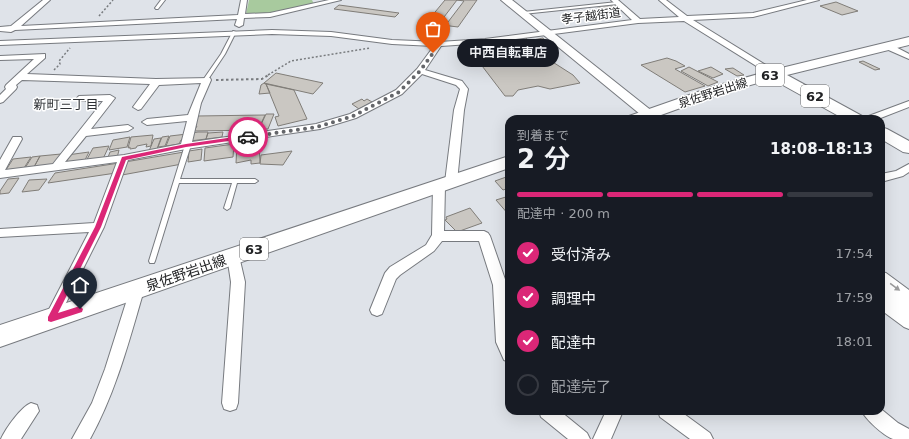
<!DOCTYPE html>
<html lang="ja">
<head>
<meta charset="utf-8">
<style>
	body { margin:0; font-family:"DejaVu Sans","Noto Sans JP",sans-serif; background:#242831; color:#f1f3f6; height:100vh; display:flex; flex-direction:column; font-size:15px; white-space:nowrap }
	* { box-sizing:border-box; margin:0 }
	p { font-size:13px; color:#9ea1a6 }
	.icon { flex:none; width:22px; height:22px; fill:none; stroke:currentColor; stroke-width:2; stroke-linecap:round; stroke-linejoin:round }
	.map { position:relative; flex:1; overflow:hidden }
	.details { position:absolute; left:505px; top:115px; width:380px; height:300px; display:flex; flex-direction:column; background:#171b24; border-radius:12px; box-shadow:0 4px 16px #0002 }
	.details>* { flex:none }
	.pin { position:absolute; display:grid; place-items:center; width:34px; height:34px; color:#fff; margin:-41px -17px; border-radius:50% 50% 50% 0; rotate:-45deg; box-shadow:0 0 4px #0007 }
	.pin .icon { rotate:45deg }
	.courier { position:absolute; display:grid; place-items:center; width:40px; height:40px; margin:-20px; border:3px solid #db2777; border-radius:50%; background:#fff; color:#222; box-shadow:0 1px 5px #0007 }
	.bubble { position:absolute; height:28px; border-radius:14px; background:#171b24; box-shadow:0 4px 16px #0002; font-size:13px; font-weight:600; line-height:28px; text-align:center }
	.summary em { font-style:normal; font-weight:600 }
	.summary div { display:flex; flex-direction:column-reverse }
	.summary { display:flex; align-items:center; justify-content:space-between; height:68px; padding:0 12px }
	h1 { font-size:26px; font-weight:600; line-height:30px }
	.bar { display:grid; grid-template-columns:repeat(4,1fr); gap:6px 4px; align-content:center; height:48px; padding:0 12px }
	.bar i { height:5px; border-radius:3px; background:#363941 }
	.bar .active { background:#db2777 }
	.bar p { grid-column:span 4 }
	ol { padding:0 12px; list-style:none }
	li { display:flex; align-items:center; gap:12px; height:44px }
	li p { margin-inline-start:auto }
	li .icon { padding:4px; border-radius:50%; background:#db2777; color:#fff; stroke-width:4 }
	li:last-child { color:#9ea1a6 }
	li i { width:22px; height:22px; border:2px solid #363941; border-radius:50% }
	.map>svg:first-child { display:block }
	.green { fill:#a8ca9e }
	.building { fill:#cac7c2; stroke:#807d78; fill-rule:evenodd }
	.lines { fill:none; stroke-linecap:round; stroke-linejoin:round }
	.lane-casing { stroke:#777a7f; stroke-width:2 }
	.street-casing { stroke:#777a7f; stroke-width:2 }
	.secondary-casing { stroke:#777a7f; stroke-width:2 }
	.primary-casing { stroke:#777a7f; stroke-width:2 }
	.path-far1 { stroke:#787b7e; stroke-width:1.5; stroke-dasharray:2 2; stroke-linecap:butt }
	.path { stroke:#787b7e; stroke-width:2; stroke-dasharray:2.5 2.5; stroke-linecap:butt }
	.lane { fill:#fff; fill-rule:evenodd }
	.street { fill:#fff; fill-rule:evenodd }
	.secondary { fill:#fff; fill-rule:evenodd }
	.primary { fill:#fff; fill-rule:evenodd }
	.oneway { fill:#9c9c9d }
	.route { fill:#db2777 }
	.done { stroke:#64666a; stroke-width:4; stroke-dasharray:0 7.2 }
	.labels { text-anchor:middle; dominant-baseline:central; stroke-width:3; stroke-linejoin:round; paint-order:stroke }
	.far-street-label { font-size:12px; fill:#222325; stroke:#fff }
	.shield { fill:#fff; stroke:#646566; stroke-width:1 }
	.shield-label { font-size:13px; font-weight:bold; fill:#222325 }
	.far-neighbourhood-label { font-size:13px; fill:#2e3135; stroke:#fff }
	.street-label { font-size:14px; fill:#222325; stroke:#fff }
</style>
</head>
<body>
<div class="map">
<svg width="909" height="439" viewBox="0 0 909 439">
	<rect width="100%" height="100%" fill="#dfe3e9"/>
	<path class="green" d="M249 0H312L314 4 273 13 246 14Z"/>
	<path class="building" d="M445 0H477L458 27 426 23ZM457 0 464 1 448 22 441 21Z
		M836 2 858 11 842 15 820 6Z
		M615 4 621 9 606 11 596 6Z
		M339 5 399 13 395 17 334 9Z
		M526 38 548 59 573 75 580 83 550 89 538 86 518 90 513 96H505L476 58V45Z
		M543 38 546 42 537 43 533 40Z
		M667 58 676 61 685 66 675 69 705 86 685 92 641 65Z
		M863 61 880 69 875 70 859 62Z
		M689 67 718 82 708 86 681 71Z
		M711 67 723 74 713 78 698 71Z
		M733 68 744 75 737 76 725 69Z
		M276 73 323 83 313 94 264 83Z
		M264 83 266 84 270 93 259 94 261 85Z
		M266 84 294 90 307 119 278 126 275 117 279 116Z
		M362 99 364 101 367 99 372 102 359 109 352 104Z
		M266 114H274L268 129H259Z
		M265 115 258 130 194 131 197 126H194L197 116Z
		M198 132H208L206 139 190 141 192 133Z
		M223 132 222 137 206 139 208 133Z
		M187 134 185 139 181 140 179 144 166 146 170 136Z
		M153 135 151 146 146 147 147 144 137 146 136 148 130 149V147L128 148 131 137Z
		M169 136 165 146 158 147 162 137Z
		M130 137 127 147 109 150 113 140Z
		M161 138 157 149 149 151 154 139Z
		M259 141 260 163 251 164V160L236 163 237 144Z
		M234 144 233 157 204 161 205 148Z
		M109 146 102 161 85 163 93 148Z
		M202 149 201 160 188 162 189 151Z
		M119 150 117 158 107 160 110 152Z
		M292 151 283 165 260 164 261 155Z
		M89 152 84 162 61 165 67 155Z
		M184 152 182 164 122 175 125 162Z
		M61 154 55 164 34 167 40 156Z
		M40 156 34 167 25 168 32 157Z
		M31 157 24 168 6 170 13 159Z
		M119 163 116 173 48 183 55 173Z
		M509 176V188L503 190 495 181Z
		M19 178 9 193 0 194V191L8 179Z
		M47 179 39 190 22 192 29 180Z
		M509 196V215L496 200Z
		M470 208 482 223 457 232 445 220 447 219 446 217Z"/>
	<g class="lines">
		<g class="lane-casing">
			<path id="lane" d="M161 0H165L158 9H156L155 8Z
				M617 2 619 3 618 4 523 14 521 13 523 12Z
				M233 31 236 32 225 54 207 81H203V80L221 54Z
				M188 143 191 145 180 179H255L258 181 255 183H237L230 208 227 210 224 208 232 183H179L155 261 154 263H150L149 261 185 145Z"/>
		</g>
		<g class="street-casing">
			<path id="street" d="M43 0H50L21 26 238 15 241 0H247L245 14 270 13 329 0H341L270 17 244 18 243 25 239 27 235 25 237 19 15 30 11 32 0 31V27L11 26Z
				M611 0H618L640 19 679 17 659 0H666L687 16 753 13 807 0H819L753 17 693 20 777 72 778 74 774 77 684 21 638 23 485 43 441 46 425 70 462 81 468 89 464 110 457 182 455 185H447L445 182 454 110 460 89 456 85 422 74 402 94 356 118 320 129 186 149 128 160 104 227 56 323 51 325 46 323 44 319 89 232 0 237V229L94 223 117 162 0 178V160L13 137H21L22 139 5 170 53 164 103 101H82L79 100 77 98 79 96 110 95 115 98 91 129 128 125 133 128 128 131 86 136 65 162 124 155 181 144 187 121 147 125 142 122 147 119 188 115 201 83 159 85 141 109 138 110 133 107 150 84 22 80 16 85 17 87 16 89 3 102 0 103V95L6 89 5 87 6 85 34 59 0 60V56L45 54V58L27 74 156 79 210 78 211 80 201 103 192 142 316 124 350 114 396 90 417 69 434 46 392 44 331 36 272 34 0 45V41L272 30 331 32 392 40 439 42 485 39 632 20Z
				M884 44H890L909 54V59L884 48Z
				M909 101V107L878 119H864L866 117Z
				M909 164V172L903 176 881 182V174L896 171Z
				M439 182 443 183 445 186 444 231H484L488 233 490 236 507 285 509 319V362L504 360 496 342 493 285 479 241H442L434 251 400 275 396 279 382 314 377 316 372 314 370 310 385 273 390 267 426 245 432 235 433 186 435 183Z
				M233 251 238 253 239 256 245 282 238 403 236 409 230 411 224 409 222 403 231 282 227 256 228 253Z
				M881 272 886 273 909 290V303L904 301 881 284Z
				M137 284 142 286 144 290C129 341 116 392 90 439H72L92 403 105 369 130 290 132 286Z
				M881 296 886 298 909 315V329L904 327 881 310Z
				M31 403 37 405 39 411 21 439H1C6 428 21 407 31 403Z
				M881 409 898 423 909 429V439C904 439 897 439 893 439 884 436 865 419 862 411H881Z
				M539 411H560L587 433 590 439H568L541 417Z
				M606 411H623L611 439H593Z
				M658 411H680L710 433 713 439H690L660 417Z"/>
		</g>
		<g class="secondary-casing">
			<path id="secondary" d="M501 0H512L662 119H646Z
				M881 282 888 284 909 300V321L901 318 881 302Z"/>
		</g>
		<g class="primary-casing">
			<path id="primary" d="M909 37V45L787 75 862 116 864 119H844L772 79 722 93 650 119H627L629 116 712 87 769 71Z
				M881 127 887 129 909 141V153L903 152 881 139Z
				M509 156V168L0 347V325Z"/>
		</g>
		<path class="path-far1" d="M99 16 113 0
			M54 70 60 64 59 61 70 48
			M268 75 291 61 370 48"/>
		<path class="path" d="M216 80 262 79 270 74"/>
		<use href="#lane" class="lane"/>
		<use href="#street" class="street"/>
		<use href="#secondary" class="secondary"/>
		<use href="#primary" class="primary"/>
	</g>
	<defs><path id="oneway-solid" d="M-6-.8H1V-3.2L6.5 0L1 3.2V.8H-6Z"/></defs>
	<use class="oneway" href="#oneway-solid" transform="translate(895 287) rotate(36)"/>
	<path class="route" d="M248 135H250V138L186 147 126 160 101 227 58 313 80 306 83 309 82 312 51 322 48 321V317L95 227 122 157 186 144Z"/>
	<g class="lines">
		<path class="done" d="M248 137 317 127 353 116 399 92 420 71 433 53"/>
	</g>
	<g class="labels">
		<g class="far-street-label">
			<text transform="translate(591 16) rotate(-7)">孝子越街道</text>
			<text transform="translate(713 93) rotate(-18)">泉佐野岩出線</text>
		</g>
		<g class="shield">
			<rect x="756" y="64" width="28" height="22" rx="3"/>
			<rect x="801" y="85" width="28" height="22" rx="3"/>
			<rect x="240" y="238" width="28" height="22" rx="3"/>
		</g>
		<g class="shield-label">
			<text x="770" y="75">63</text>
			<text x="815" y="96">62</text>
			<text x="254" y="249">63</text>
		</g>
		<g class="far-neighbourhood-label">
			<text x="66" y="104">新町三丁目</text>
		</g>
		<g class="street-label">
			<text transform="translate(186 273) rotate(-19)">泉佐野岩出線</text>
		</g>
	</g>
</svg>
<div class="pin" style="left:433px;top:53px;background:#ea580c"><svg class="icon" aria-label="bag" viewBox="0 0 24 24"><path d="M5 8h14l-1 12H6zM9 8a3 3 0 0 1 6 0"/></svg></div>
<div class="pin" style="left:80px;top:309px;background:#1f2937"><svg class="icon" aria-label="home" viewBox="0 0 24 24"><path d="M3 11l9-7 9 7M6 9v11h12V9"/></svg></div>
<div class="courier" style="left:248px;top:137px"><svg class="icon" aria-label="car" viewBox="0 0 24 24"><path d="M5 17H2v-5l4-1 3-4h7l3 4 3 1v5h-3M9 17h6M6 11h13"/><circle cx="7" cy="17" r="2"/><circle cx="17" cy="17" r="2"/></svg></div>
<div class="bubble" style="left:457px;top:39px;width:102px">中西自転車店</div>
<section class="details">
<div class="summary"><div><h1>2 分</h1><p>到着まで</p></div><em>18:08–18:13</em></div>
<div class="bar"><i class="active"></i><i class="active"></i><i class="active"></i><i></i><p>配達中 · 200 m</p></div>
<ol>
<li><svg class="icon" aria-label="check" viewBox="0 0 24 24"><path d="M5 12l5 5 9-10"/></svg>受付済み<p>17:54</p></li>
<li><svg class="icon" aria-label="check" viewBox="0 0 24 24"><path d="M5 12l5 5 9-10"/></svg>調理中<p>17:59</p></li>
<li><svg class="icon" aria-label="check" viewBox="0 0 24 24"><path d="M5 12l5 5 9-10"/></svg>配達中<p>18:01</p></li>
<li><i></i>配達完了</li>
</ol>
</section>
</div>
</body>
</html>
